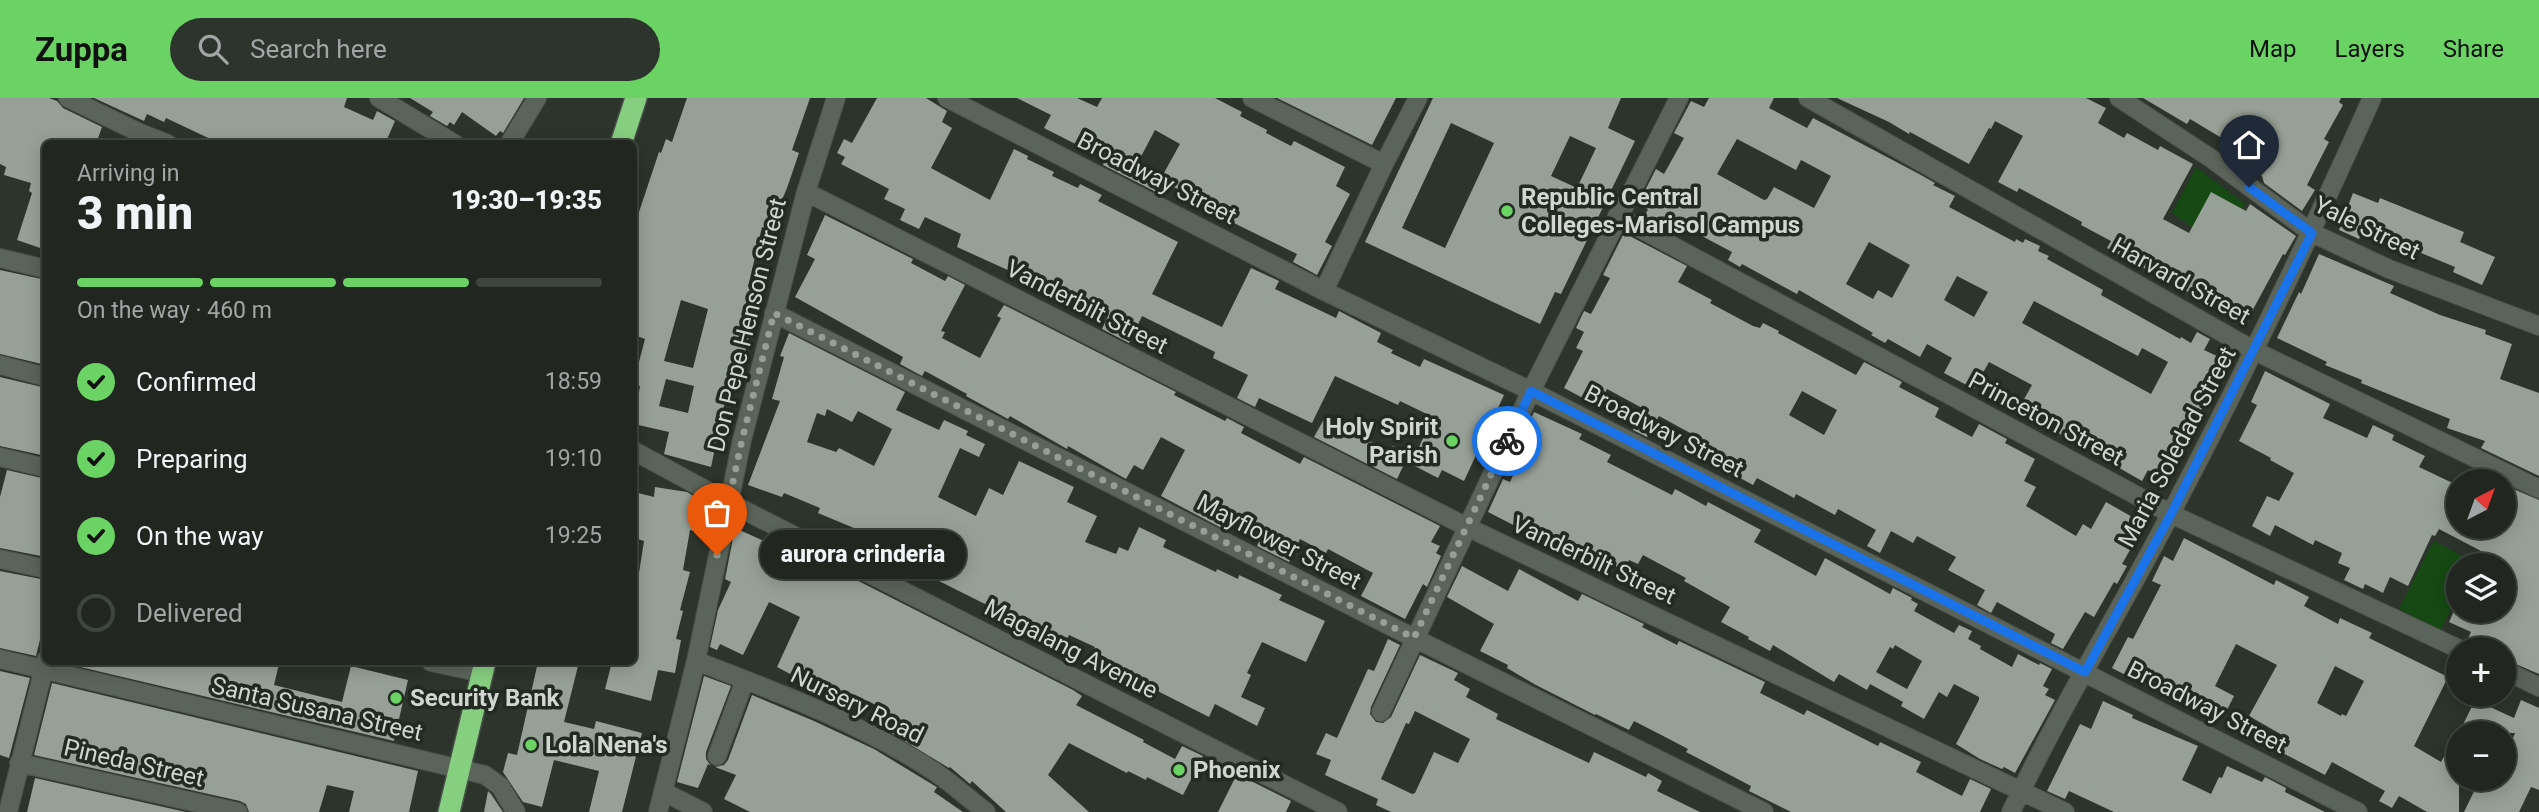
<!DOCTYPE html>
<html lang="en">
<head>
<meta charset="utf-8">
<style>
	body { margin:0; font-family:Roboto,sans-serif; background:#2d332d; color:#f1f3f6; height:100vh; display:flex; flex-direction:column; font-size:26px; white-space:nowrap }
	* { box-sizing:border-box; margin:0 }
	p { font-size:23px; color:#a2a5a5 }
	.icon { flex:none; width:38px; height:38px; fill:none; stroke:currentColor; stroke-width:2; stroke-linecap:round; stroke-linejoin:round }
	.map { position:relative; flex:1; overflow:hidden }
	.side { position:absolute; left:42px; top:42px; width:595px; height:525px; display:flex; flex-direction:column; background:#212720; border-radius:10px; box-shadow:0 4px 18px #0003,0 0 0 2px #3e443e }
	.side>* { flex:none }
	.needle { width:46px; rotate:41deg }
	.controls { position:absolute; left:2446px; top:371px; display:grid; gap:14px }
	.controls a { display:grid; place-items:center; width:70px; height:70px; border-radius:50%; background:#212720; box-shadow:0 4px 18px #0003,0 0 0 2px #3e443e; font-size:35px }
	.pin { position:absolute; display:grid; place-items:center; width:60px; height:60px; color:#fff; margin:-72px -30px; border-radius:50% 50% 50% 0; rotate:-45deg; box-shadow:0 0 7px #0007 }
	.pin .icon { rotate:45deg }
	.courier { position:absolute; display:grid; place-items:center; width:70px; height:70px; margin:-35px; border:5px solid #1a73e8; border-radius:50%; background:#fff; color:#222; box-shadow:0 2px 9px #0007 }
	.bubble { position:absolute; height:49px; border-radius:24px; background:#212720; box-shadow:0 4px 18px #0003,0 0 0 2px #3e443e; font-size:23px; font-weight:800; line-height:49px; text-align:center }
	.overview em { font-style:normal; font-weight:800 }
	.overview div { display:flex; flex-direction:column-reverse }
	.overview { display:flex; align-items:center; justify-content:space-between; height:119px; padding:0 35px }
	h1 { font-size:46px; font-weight:800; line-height:52px }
	.bar { display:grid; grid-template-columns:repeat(4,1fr); gap:10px 7px; align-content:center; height:84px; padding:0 35px }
	.bar i { height:9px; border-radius:5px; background:#3e443e }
	.bar .on { background:#6bd363 }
	.bar p { grid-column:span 4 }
	ol { padding:0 35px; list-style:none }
	li { display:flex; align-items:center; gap:21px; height:77px }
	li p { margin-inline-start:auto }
	li .icon { padding:7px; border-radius:50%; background:#6bd363; color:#111; stroke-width:4 }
	li:last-child { color:#a2a5a5 }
	li i { width:38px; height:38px; border:4px solid #3e443e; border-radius:50% }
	header { display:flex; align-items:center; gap:42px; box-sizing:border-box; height:98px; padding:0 35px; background:#6bd363; color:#111 }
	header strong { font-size:33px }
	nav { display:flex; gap:38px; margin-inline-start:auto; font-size:24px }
	.search { width:490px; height:63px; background:#2d332d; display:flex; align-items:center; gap:18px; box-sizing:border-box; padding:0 24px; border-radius:38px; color:#a2a5a5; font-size:26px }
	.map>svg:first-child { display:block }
	.green { fill:#164913 }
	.building { fill:#97a096; fill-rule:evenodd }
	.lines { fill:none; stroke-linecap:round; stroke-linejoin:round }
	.minor-casing { stroke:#4a5049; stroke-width:20 }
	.highway-casing { stroke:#4a5049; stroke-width:24 }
	.minor { stroke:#5b645a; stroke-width:18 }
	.highway { stroke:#87cf80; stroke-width:21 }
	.done { stroke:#979d97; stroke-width:7; stroke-dasharray:0 12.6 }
	.route { stroke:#1a73e8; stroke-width:9 }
	.poi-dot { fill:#6bd363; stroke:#222a22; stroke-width:2.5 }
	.labels { text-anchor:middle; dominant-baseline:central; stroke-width:7; stroke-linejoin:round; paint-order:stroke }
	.street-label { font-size:24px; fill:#d1d6d1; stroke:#222a22 }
	.poi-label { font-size:24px; font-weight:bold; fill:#d1d6d1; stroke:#222a22; text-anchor:start }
</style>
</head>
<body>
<header>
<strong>Zuppa</strong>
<div class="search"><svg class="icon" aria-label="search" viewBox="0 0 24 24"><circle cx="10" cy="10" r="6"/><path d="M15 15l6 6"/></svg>Search here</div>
<nav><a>Map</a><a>Layers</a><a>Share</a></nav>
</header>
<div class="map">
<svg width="2539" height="714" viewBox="0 0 2539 714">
	<rect width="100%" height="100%" fill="#2c342b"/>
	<path class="green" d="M2196 69 2245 106 2221 149 2172 115Z
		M2434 443 2475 465 2473 467H2459V496L2440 533 2399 511Z"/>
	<path class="building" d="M0 0H49L57 3 63 10 102 29 96 46H46V152L17 142 32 95 29 93 31 85 4 77 6 69 0 66Z
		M94 0H347L344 9 373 22 377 13 395 23 385 46H221L166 20 164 24 147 16 144 23Z
		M410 0H524L503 35 500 33 496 38 462 14 454 27 450 24 447 28 430 18 433 14Z
		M687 0H810L792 52 799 55 787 90 779 109H777L769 132 762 129 748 189 759 192 750 234 739 279 734 278 730 296 727 295 711 369 664 356 669 334 634 326 640 288 634 287V283L645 241 634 237V129L659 54 661 55 666 41 672 44ZM681 202 708 211 693 270 664 263ZM666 281 694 288 688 315 659 308Z
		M877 0H926L947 13 942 24 952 30 931 70 990 102 1014 51 1028 58 1027 61 1054 74 1052 78 1078 90 1080 86 1102 97 1098 103 1178 144 1152 196 1222 229 1251 170 1279 183 1275 191 1336 220 1339 213 1381 235 1377 244 1393 252 1391 255 1420 269 1424 261 1504 297 1464 383 1442 372 1438 380 1411 366 1433 319 1400 303 1398 307 1335 278 1312 325 1259 300 1255 309 1237 300 1248 277 1213 260 1215 254 1142 218 1129 245 1102 231 1109 216 1074 199 1072 203 1044 190 1047 182 1015 167 1012 174 957 149 961 136 925 119 919 131 900 122 905 111 884 101 889 91 841 66 845 59 837 55 844 41 852 45Z
		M1017 0H1077L1097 9 1102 0H1215L1242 14 1240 18 1267 32 1266 35 1291 48 1294 43 1345 69 1336 88 1350 96 1325 144 1332 148 1317 177 1293 164 1297 156 1195 106 1197 101 1160 82 1180 46 1155 32 1135 70 1161 84 1156 94 1103 67 1105 61 1044 30 1051 17Z
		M1277 0H1396L1372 47Z
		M1433 0H1621L1608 30 1635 43 1561 196 1555 194 1540 226 1365 144ZM1451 25 1494 45 1445 150 1402 130ZM1570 38 1596 50 1577 90 1551 78Z
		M1709 0H1774L1769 10 1807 30 1813 20 1921 77 1935 85 1933 87 1955 98 1949 109 2015 144 2016 141 2023 145 2025 141 2040 148 2038 153 2049 158 2047 161 2103 192 2101 197 2180 241 2181 239 2191 245 2197 234 2210 241 2204 252 2221 260 2215 270 2223 275 2201 312 2198 310 2168 365 2174 369 2167 382 2148 372 2142 383 2018 312 2032 287 1989 264 1974 291 1944 275 1952 260 1927 246 1920 259 1888 241 1885 245 1871 237 1873 235 1799 192 1797 196 1742 166 1740 169 1728 162 1732 154 1683 128 1678 138 1644 120 1648 111 1638 106 1656 71 1664 76 1684 40 1674 35 1691 3 1704 9ZM1737 41 1796 72 1801 62 1831 78 1814 110 1774 89 1767 101 1764 102 1717 76ZM1869 144 1910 167 1892 200 1878 192 1873 201 1846 186ZM1957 178 1988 194 1974 219 1944 202ZM2034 203 2138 258 2142 250 2168 264 2151 296 2022 225Z
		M1837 0H2086L2106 10 2098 25 2124 40 2127 35 2158 52 2160 48 2193 66 2163 121 2189 135 2211 94 2246 113 2250 106 2296 138 2285 157 2283 156 2250 217 2228 205 2223 213 2107 150 2111 143 2081 127 2082 124 2019 90 2017 94 1998 84 2023 38 1995 23 1991 31 1989 30 1969 66 1910 34 1909 36 1889 24Z
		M2143 0H2341L2339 4 2343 7 2324 41 2329 44 2307 87 2315 92 2302 113 2264 85 2262 78 2239 62 2245 54 2190 21 2187 26Z
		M2353 95 2378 105 2380 100 2464 134 2460 144 2495 159 2482 187 2453 174 2455 169 2363 131 2359 141 2339 132Z
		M825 117 913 161 911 165 945 183 948 178 965 187 941 233 945 234 942 240 980 260 1001 220 997 218 1004 207 1176 294 1174 297 1225 323 1227 320 1244 329 1241 335 1300 366 1304 359 1440 428 1431 444 1440 448 1436 455 1441 458 1427 489 1423 486 1405 521 1361 498 1373 475 1328 451 1326 455 1300 441 1289 464 1257 448 1260 442 1233 427 1229 434 1161 398 1185 352 1161 339 1143 372 1134 367 1126 381 1068 348 1067 351 1010 318 1008 321 966 298 967 296 925 273 922 278 900 266 903 259 795 199 815 161 807 157Z
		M1624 135 1687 168 1678 184 1712 202 1710 205 1753 228 1760 230 1763 225 1779 233 1778 235 1856 277 1864 264 1902 284 1899 289 1939 310 1935 319 1972 339 1979 326 2007 341 2005 345 2035 361 2024 383 2036 389 2026 408 2076 438 2083 426 2091 431 2106 404 2134 420 2119 446 2130 452 2122 466 2127 468 2117 486 2114 484 2094 519 2085 514 2063 551 2051 545 2055 536 1997 504 1991 515 1977 507 1985 492 1948 472 1956 459 1917 438 1913 445 1891 433 1880 455 1867 448 1876 432 1838 411 1835 417 1796 396 1794 400 1757 380 1753 387 1722 370 1725 366 1687 345 1692 336 1659 318 1647 339 1633 332 1644 311 1607 291 1598 308 1564 290 1583 253 1576 250 1584 234 1576 230 1584 213 1591 216 1610 180 1603 177ZM1802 293 1837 312 1824 337 1789 317Z
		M2319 156 2394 188 2390 195 2440 217 2486 232 2485 236 2512 246 2500 281 2539 295V378L2481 350 2485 343 2447 330 2450 321 2361 285 2362 282 2325 267 2327 264 2277 240 2299 194 2301 196Z
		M0 172 46 182V267L0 256Z
		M789 235 905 294 896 312 939 332 944 322 968 333 966 337 985 346 979 359 960 350 938 399 976 418 989 390 1003 397 1019 363 1074 389 1067 404 1097 418 1085 444 1116 456 1119 449 1128 453 1139 429 1166 442 1163 449 1216 474 1217 471 1238 481 1239 477 1282 497 1279 502 1325 523 1306 564 1262 544 1247 575 1251 577 1241 599 1265 610 1257 628 1215 606 1209 619 1116 572 1118 566 1093 553 1095 549 1069 537 1065 546 1039 533 1037 536 1011 523 1013 520 857 442 861 433 818 415 820 410 784 395 782 399 748 387 780 303 772 301 784 259 780 258ZM827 311 852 324 858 313 892 331 874 368 839 350 836 354 807 344 817 315 825 318Z
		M2265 273 2330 306 2323 320 2367 340 2373 327 2394 337 2392 342 2425 358 2419 369 2459 388V429H2504V387L2539 402V576L2504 561V551H2470L2467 543 2471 534 2449 524 2454 513H2504V467L2479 457 2481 453 2439 431 2435 438 2432 437 2408 488 2390 479 2383 495 2365 486 2363 491 2344 482 2350 470 2338 465 2342 455 2315 442 2313 447 2275 427 2270 438 2252 428 2267 398 2279 403 2294 375 2270 362 2271 360 2239 343 2257 307 2251 304Z
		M0 279 46 290V358L0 348Z
		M1534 314 1582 336 1579 341 1611 357 1607 364 1672 397 1675 391 1706 408 1708 404 1761 432 1754 444 1816 478 1825 460 1890 496 1893 490 1912 500 1911 502 1918 506 1914 513 1954 535 1959 527 1972 533 1968 541 1981 548 1980 551 2012 569 2018 556 2039 567 2040 565 2052 571 2043 588 2049 591 2045 597 2055 602 2015 675 2004 669 2002 671 1980 661 1956 646 1979 602V599L1954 586 1947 599 1939 594 1924 621 1901 608 1903 604 1870 586 1867 592 1839 576 1834 584 1773 547 1770 553 1748 541 1749 539 1721 524 1730 509 1684 483 1686 480 1643 457 1638 466 1629 462 1624 472 1571 447 1568 455 1488 414 1503 381 1510 384 1528 345 1521 342ZM1895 547 1922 563 1907 591 1876 574 1890 549 1893 551Z
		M1324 321 1390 353 1392 348 1409 356 1397 381 1314 339Z
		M2471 371 2497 383H2465Z
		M7 372 46 381V459L0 450V399Z
		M655 389 687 394 700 402 695 433 690 432 683 472 690 474 680 512 683 513 676 541 681 542 675 575 658 572 651 603 605 591 612 564H634V480L638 481 644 443 634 440V394L654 399Z
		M735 430 820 468 821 464 1073 592 1082 598 1076 607 1144 642 1143 644 1175 661 1182 648 1203 658 1183 697 1147 679 1146 682 1128 673 1127 675 1069 645 1048 677 1089 714H1006L972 683 970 686 950 669 949 670 888 633 894 621 884 617 887 612 848 594 843 604 777 569 800 519 769 504 743 557 720 546 717 552 710 549 718 512 731 484 725 481Z
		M2184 440 2274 487 2276 482 2309 499 2304 508 2338 526 2340 520 2372 535 2369 540 2448 579 2414 648 2441 664 2446 655 2459 663V714H2427L2399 698 2392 710 2379 703 2385 693 2332 664 2325 677 2277 652 2284 638 2249 618 2277 567 2236 546 2215 588 2234 598 2226 614 2176 589 2170 600 2112 570 2128 539 2133 541 2161 487 2152 483 2164 458 2173 463ZM2335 568 2364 583 2346 618 2342 616 2341 618 2317 605Z
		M1462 468 1508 493 1519 471 1578 503 1582 496 1644 526 1642 529 1677 547 1679 543 1765 584 1760 595 1804 617 1807 612 1878 648 1880 644 1921 664 1916 674 1962 698 1970 681 1991 691 1980 714H1791L1749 693 1751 688 1686 654 1688 651 1669 641 1634 623 1629 632 1596 616 1595 617 1536 587 1507 570 1508 567 1480 553 1494 526 1447 499Z
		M0 473 46 482V517L36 558 0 550Z
		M1388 541 1400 547 1371 609 1370 616 1376 624 1383 625 1391 619 1420 557 1458 575 1454 582 1470 591 1466 599 1498 616 1496 621 1589 665 1594 654 1646 679 1648 675 1662 683 1657 693 1700 714H1391L1376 707 1378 701 1325 677 1331 662 1316 656 1326 635 1337 640 1368 571 1374 573ZM1415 613 1470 641 1458 665 1434 654 1415 695 1412 696 1381 681 1406 625 1409 626Z
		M59 564H267L279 566 274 587 342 604 351 568 408 582 394 643Z
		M538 564H579L564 624 594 631 596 623 642 635 622 714H589L599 673 554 662 542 709 523 704 503 674 508 655 517 657Z
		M0 573 30 580 9 660 0 657Z
		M704 578 731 588 706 654V661L711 668 708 666 698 690 677 684Z
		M52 585 418 673 409 714H349L354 693 327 687 319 714H249L246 706 240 703 34 657Z
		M752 597 814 623 874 651 935 688 937 689 934 694 963 714H750L724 701 736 677 715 669 724 667 728 662Z
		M2475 602 2514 620 2521 602 2539 610V692L2531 689 2519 714H2464L2480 681H2504V662L2515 635H2459Z
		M2103 603 2133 617 2132 620 2198 648 2182 682 2211 696 2219 679 2222 680 2227 668 2262 684 2265 679 2286 690 2285 694 2325 714H2114L2069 693 2065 701 2047 693 2080 626 2091 631Z
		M1237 676 1291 703 1286 714H1218Z
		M35 680 186 714H27Z
		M488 693 491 696 503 714H484Z"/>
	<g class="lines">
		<g class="minor-casing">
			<path id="minor" d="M68 0 140 35 168 46
				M379 0 455 46
				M947 0 1324 193 1531 293 2358 714
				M1252 0 1384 66
				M1808 0 2255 253 2539 391
				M2119 0 2212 61 2312 135 2389 171 2539 228
				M509 46 537 0
				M806 94 1467 429 2065 714
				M1617 118 2171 416 2459 551
				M0 160 46 171
				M1324 193 1384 66 1418 0
				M774 215 1414 540 1764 714
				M0 267 46 279
				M634 353 728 404 1338 714
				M0 359 46 370
				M0 461 46 471
				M0 561 485 677 500 688 516 714
				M696 563C775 593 865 627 935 674 953 686 969 701 986 714
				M431 564 482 575
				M2504 572 2539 589
				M1381 614 1531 293 1679 0
				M717 658 745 582
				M19 665 238 714
				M664 694 703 714
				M8 714 46 562
				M658 714 696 563 742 342 806 94 836 0
				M2011 714C2059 612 2119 515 2171 415 2243 279 2309 141 2372 0"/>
		</g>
		<g class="highway-casing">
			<path id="highway" d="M621 46 636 0
				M449 714 485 564"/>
		</g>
		<use href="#minor" class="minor"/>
		<use href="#highway" class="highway"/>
	</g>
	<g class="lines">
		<path class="done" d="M717 457 742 342 774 215 1414 540 1507 343"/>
		<path class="route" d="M1507 343 1531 293 2085 574 2171 416 2312 135 2249 89"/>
	</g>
	<g class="poi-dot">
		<circle cx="1507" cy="113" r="7"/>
		<circle cx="1452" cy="343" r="7"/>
		<circle cx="396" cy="600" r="7"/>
		<circle cx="531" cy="647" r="7"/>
		<circle cx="1179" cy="672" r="7"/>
	</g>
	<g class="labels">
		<g class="street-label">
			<text transform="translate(1157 80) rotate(27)">Broadway Street</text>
			<text transform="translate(2367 130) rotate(26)">Yale Street</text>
			<text transform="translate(2181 183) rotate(29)">Harvard Street</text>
			<text transform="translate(1087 209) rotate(27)">Vanderbilt Street</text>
			<text transform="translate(747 227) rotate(-76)">Don Pepe Henson Street</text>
			<text transform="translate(2046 321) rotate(28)">Princeton Street</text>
			<text transform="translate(1664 333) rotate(27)">Broadway Street</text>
			<text transform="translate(2177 349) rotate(-62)">Maria Soledad Street</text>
			<text transform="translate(1279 444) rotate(27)">Mayflower Street</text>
			<text transform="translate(1594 462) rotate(25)">Vanderbilt Street</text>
			<text transform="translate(1071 551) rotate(27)">Magalang Avenue</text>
			<text transform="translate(857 607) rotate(26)">Nursery Road</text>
			<text transform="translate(2207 609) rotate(27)">Broadway Street</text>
			<text transform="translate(317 611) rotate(13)">Santa Susana Street</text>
			<text transform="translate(134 665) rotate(13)">Pineda Street</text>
		</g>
		<g class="poi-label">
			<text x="1521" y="99">Republic Central<tspan x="1521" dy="28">Colleges-Marisol Campus</tspan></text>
			<text x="1438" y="329" text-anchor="end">Holy Spirit<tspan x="1438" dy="28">Parish</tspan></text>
			<text x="410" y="600">Security Bank</text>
			<text x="545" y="647">Lola Nena's</text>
			<text x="1193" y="672">Phoenix</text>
		</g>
	</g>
</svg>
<div class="controls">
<a><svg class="needle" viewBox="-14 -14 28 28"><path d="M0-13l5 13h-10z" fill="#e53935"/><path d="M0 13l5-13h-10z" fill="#a2a5a5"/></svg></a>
<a><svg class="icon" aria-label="layers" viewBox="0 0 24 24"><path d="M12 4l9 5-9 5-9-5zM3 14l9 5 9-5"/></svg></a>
<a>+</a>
<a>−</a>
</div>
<div class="pin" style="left:717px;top:457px;background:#ea580c"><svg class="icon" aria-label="bag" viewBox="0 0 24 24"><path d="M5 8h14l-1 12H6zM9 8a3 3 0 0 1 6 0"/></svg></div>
<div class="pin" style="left:2249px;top:89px;background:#1f2937"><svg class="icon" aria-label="home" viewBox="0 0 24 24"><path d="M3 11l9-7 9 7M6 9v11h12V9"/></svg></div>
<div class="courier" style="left:1507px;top:343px"><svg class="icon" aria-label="bike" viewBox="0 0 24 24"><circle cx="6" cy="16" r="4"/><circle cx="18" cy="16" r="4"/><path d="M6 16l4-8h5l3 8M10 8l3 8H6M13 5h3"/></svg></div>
<div class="bubble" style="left:760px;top:432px;width:206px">aurora crinderia</div>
<section class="side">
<div class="overview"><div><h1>3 min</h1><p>Arriving in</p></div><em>19:30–19:35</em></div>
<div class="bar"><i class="on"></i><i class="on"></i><i class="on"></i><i></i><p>On the way · 460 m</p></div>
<ol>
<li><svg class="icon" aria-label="check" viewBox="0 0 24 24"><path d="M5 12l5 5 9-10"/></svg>Confirmed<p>18:59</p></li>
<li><svg class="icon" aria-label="check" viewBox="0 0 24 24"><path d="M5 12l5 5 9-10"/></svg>Preparing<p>19:10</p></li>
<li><svg class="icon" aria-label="check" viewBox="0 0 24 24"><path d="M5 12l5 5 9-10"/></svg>On the way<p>19:25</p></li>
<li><i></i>Delivered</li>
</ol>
</section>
</div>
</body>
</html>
